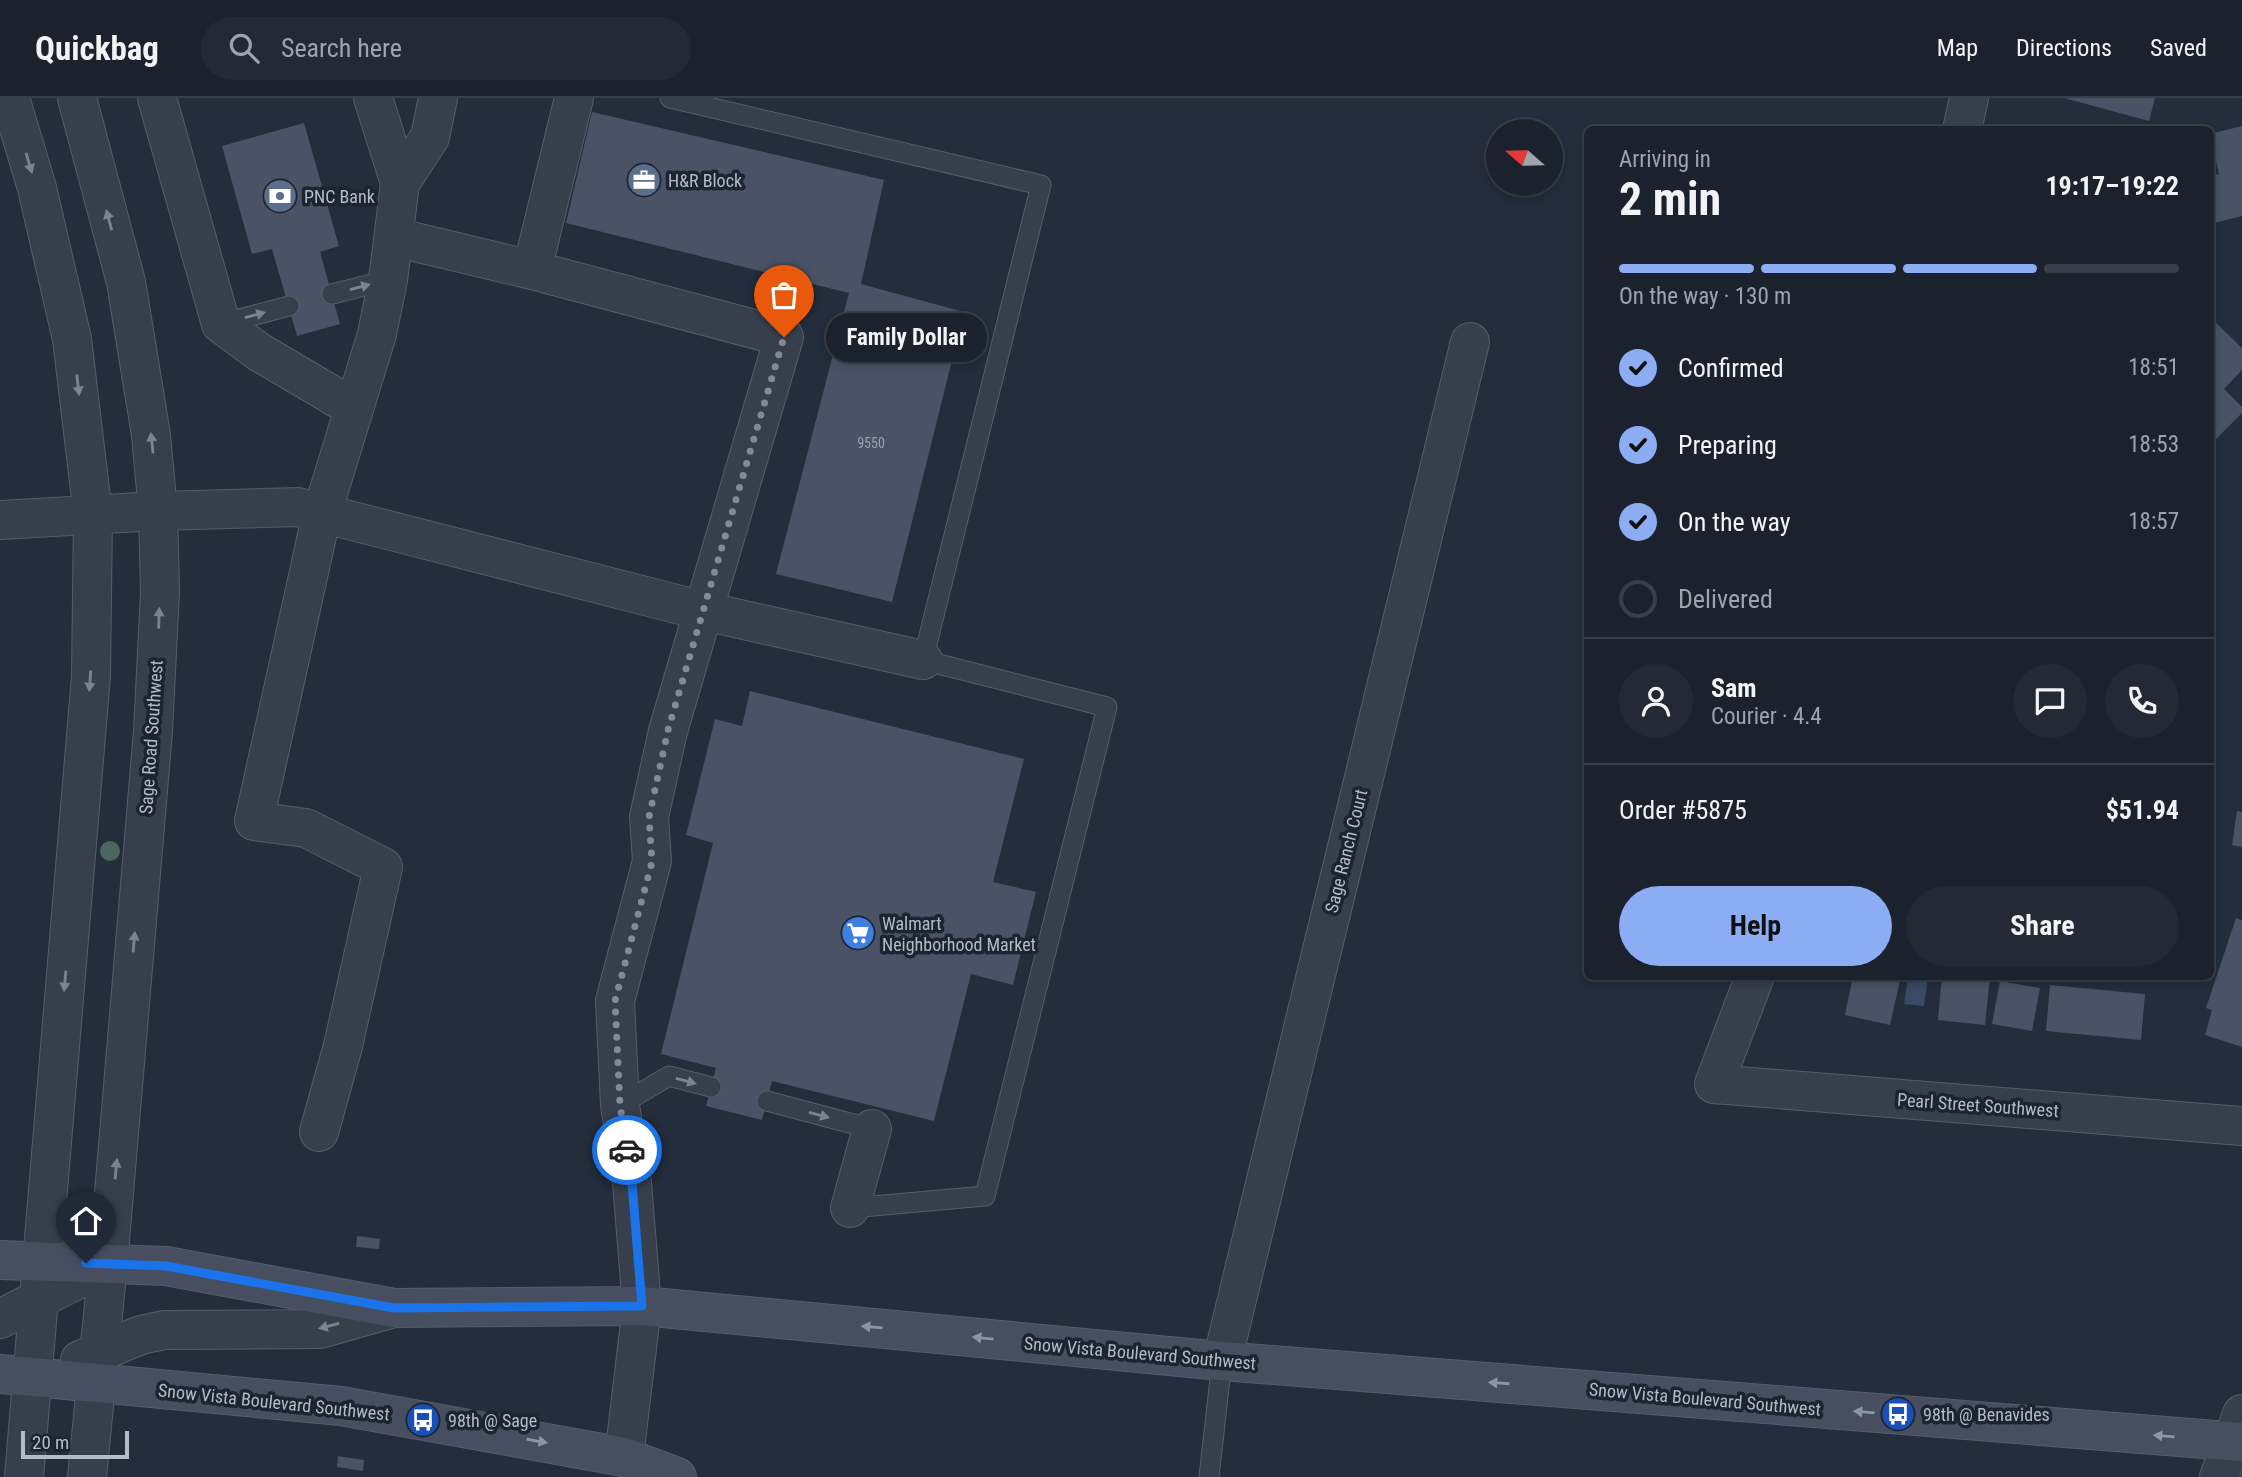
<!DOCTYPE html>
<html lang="en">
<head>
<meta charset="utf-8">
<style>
	body { margin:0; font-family:"Roboto Condensed",sans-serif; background:#242a35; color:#f1f3f6; height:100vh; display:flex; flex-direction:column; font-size:26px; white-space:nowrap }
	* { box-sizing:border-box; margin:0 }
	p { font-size:23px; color:#a0a4aa }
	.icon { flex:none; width:38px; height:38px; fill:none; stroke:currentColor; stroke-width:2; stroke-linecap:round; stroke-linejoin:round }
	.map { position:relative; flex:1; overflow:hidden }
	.side { position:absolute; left:1584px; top:28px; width:630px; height:854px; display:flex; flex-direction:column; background:#1b222d; border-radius:10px; box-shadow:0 4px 10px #0003,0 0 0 2px #393f49 }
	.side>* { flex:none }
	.needle { width:46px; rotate:290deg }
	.buttons { position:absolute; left:1486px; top:21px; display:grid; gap:14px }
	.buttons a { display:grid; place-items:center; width:77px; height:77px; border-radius:50%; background:#1b222d; box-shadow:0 4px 10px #0003,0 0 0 2px #393f49; font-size:35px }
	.scale { position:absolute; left:21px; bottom:18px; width:108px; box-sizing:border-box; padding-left:7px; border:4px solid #b4bac8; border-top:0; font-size:19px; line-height:24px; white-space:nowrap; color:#b4bac8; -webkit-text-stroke:5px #1d2431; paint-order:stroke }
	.pin { position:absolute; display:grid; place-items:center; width:60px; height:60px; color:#fff; margin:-72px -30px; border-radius:50% 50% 50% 0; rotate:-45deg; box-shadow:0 0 7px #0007 }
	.pin .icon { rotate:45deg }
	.courier { position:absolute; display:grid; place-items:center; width:70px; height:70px; margin:-35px; border:5px solid #1a73e8; border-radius:50%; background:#fff; color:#222; box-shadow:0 2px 9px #0007 }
	.bubble { position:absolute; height:49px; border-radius:24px; background:#1b222d; box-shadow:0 4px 10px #0003,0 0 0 2px #393f49; font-size:23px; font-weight:700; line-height:49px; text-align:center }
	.overview em { font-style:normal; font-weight:700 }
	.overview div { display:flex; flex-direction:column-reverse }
	.overview { display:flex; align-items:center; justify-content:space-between; height:119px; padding:0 35px }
	h1 { font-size:46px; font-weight:700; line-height:52px }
	.bar { display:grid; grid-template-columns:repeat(4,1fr); gap:10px 7px; align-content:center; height:84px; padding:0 35px }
	.bar i { height:9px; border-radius:5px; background:#393f49 }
	.bar .current { background:#8cacf4 }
	.bar p { grid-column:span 4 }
	.line { display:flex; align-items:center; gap:18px; padding:0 35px; border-top:2px solid #393f49 }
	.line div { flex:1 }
	.round { display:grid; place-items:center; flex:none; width:74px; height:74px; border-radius:37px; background:#242a35 }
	ol { padding:0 35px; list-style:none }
	li { display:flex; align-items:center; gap:21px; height:77px }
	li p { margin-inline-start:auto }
	li .icon { padding:7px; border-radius:50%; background:#8cacf4; color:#111; stroke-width:4 }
	li:last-child { color:#a0a4aa }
	li i { width:38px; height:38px; border:4px solid #393f49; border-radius:50% }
	.cta { display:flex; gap:14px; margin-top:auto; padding:14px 35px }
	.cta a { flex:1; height:80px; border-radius:42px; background:#8cacf4; color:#111; font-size:28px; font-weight:700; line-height:80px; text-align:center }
	.cta a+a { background:#242a35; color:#f1f3f6 }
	header { display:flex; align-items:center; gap:42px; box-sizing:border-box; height:98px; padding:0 35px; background:#1b222d; border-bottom:2px solid #393f49 }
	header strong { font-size:33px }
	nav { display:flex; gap:38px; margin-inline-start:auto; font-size:24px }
	.search { width:490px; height:63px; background:#242a35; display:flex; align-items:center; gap:18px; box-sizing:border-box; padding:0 24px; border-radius:38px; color:#a0a4aa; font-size:26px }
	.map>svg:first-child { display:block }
	.water { fill:#3a4964 }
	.building { fill:#4a5365 }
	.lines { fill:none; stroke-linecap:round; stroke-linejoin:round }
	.service-casing { stroke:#565d6a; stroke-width:21 }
	.minor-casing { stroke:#565d6a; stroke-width:40 }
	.tertiary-casing { stroke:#565d6a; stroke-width:40 }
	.secondary-casing { stroke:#565d6a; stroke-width:40 }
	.service { stroke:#383f4c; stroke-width:19 }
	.minor { stroke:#383f4c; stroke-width:38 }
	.tertiary { stroke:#383f4c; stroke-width:38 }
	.secondary { stroke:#464e5f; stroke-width:38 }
	.tree { fill:#4b685e }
	.oneway { fill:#7c8390 }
	.oneway2 { fill:#8e94a3 }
	.done { stroke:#828997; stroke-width:7; stroke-dasharray:0 12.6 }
	.route { stroke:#1a73e8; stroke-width:9 }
	.labels { text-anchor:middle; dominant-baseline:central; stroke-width:7; stroke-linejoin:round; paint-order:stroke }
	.number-label { font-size:14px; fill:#9aa0af }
	.poi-label { font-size:18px; fill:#b4bac8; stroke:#1d2431; text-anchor:start }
	.street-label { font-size:18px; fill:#b4bac8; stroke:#1d2431 }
</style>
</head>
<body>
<header>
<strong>Quickbag</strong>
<div class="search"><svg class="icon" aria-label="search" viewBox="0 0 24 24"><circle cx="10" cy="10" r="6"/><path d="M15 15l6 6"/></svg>Search here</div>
<nav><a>Map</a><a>Directions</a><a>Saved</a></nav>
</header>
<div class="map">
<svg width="2242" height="1379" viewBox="0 0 2242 1379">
	<rect width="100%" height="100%" fill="#242d3c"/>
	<path class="water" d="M1908 879H1928L1924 908 1904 906Z"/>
	<path class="building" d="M2064 0H2155L2149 23Z
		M592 14 884 82 861 186 964 214 892 504 776 476 849 195 566 125Z
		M304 25 339 148 320 154 340 226 297 238 272 151 252 156 222 48Z
		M2242 28V118L2210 126V79L2219 76 2210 36Z
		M2210 219 2242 250V272L2224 291 2242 309V315L2210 347Z
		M750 593 1024 661 993 784 1036 794 1013 887 971 876 934 1023 772 983 762 1022 706 1008 716 970 661 956 713 745 686 737 715 621 742 628Z
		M2237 713 2242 714V749L2232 747Z
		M2236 820 2242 822V949L2205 937 2212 912 2206 910Z
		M1853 878H1901L1890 927 1845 917Z
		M1942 878H1990L1985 927 1938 922Z
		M2000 883 2040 890 2032 933 1992 926Z
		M2050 887 2145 896 2141 942 2046 933Z
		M357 1138 380 1141 379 1151 356 1149Z
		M338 1358 364 1362 363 1373 337 1369Z"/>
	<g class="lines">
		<g class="service-casing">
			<path id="service" d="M670 0 1041 87 923 562 1107 609 985 1098 850 1110
				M332 196 388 182
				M221 226 289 208
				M767 1003 872 1031
				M620 1007 669 978 711 989
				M1209 1379 1222 1263"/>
		</g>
		<g class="minor-casing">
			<path id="minor" d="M157 0 221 226 259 254 354 310
				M373 0 400 85
				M1962 32 1969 0
				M394 139 532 172 784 239 668 633 649 719 652 763 615 903 620 1007 632 1085 642 1208 624 1359
				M532 172 574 0
				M0 422 158 413 298 409 704 513 923 562
				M1755 878 1714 986 2242 1028
				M319 1034 343 948 383 769 306 730 254 723 322 415 377 236 388 182 400 85 430 39 438 0
				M850 1110 872 1031
				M1222 1263 1470 244"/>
		</g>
		<g class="tertiary-casing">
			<path id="tertiary" d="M10 0 37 90 72 241 93 417 91 578 24 1379
				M77 0 126 184 151 337 158 413 160 494 153 633 108 1166 87 1379
				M0 1221 108 1166
				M80 1262 141 1237 164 1232 320 1231 394 1210
				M2219 1379 2242 1316"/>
		</g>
		<g class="secondary-casing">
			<path id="secondary" d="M0 1162 166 1168 394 1210 642 1208 1222 1263 2242 1344
				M0 1276 341 1308 624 1359 677 1379"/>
		</g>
		<use href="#service" class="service"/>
		<use href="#minor" class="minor"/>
		<use href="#tertiary" class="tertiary"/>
		<use href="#secondary" class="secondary"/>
	</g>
	<circle class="tree" cx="110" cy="753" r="10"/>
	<defs><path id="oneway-solid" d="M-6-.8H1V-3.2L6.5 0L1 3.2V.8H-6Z" transform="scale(1.75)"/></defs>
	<g class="oneway">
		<use href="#oneway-solid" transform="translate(29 65) rotate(73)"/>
		<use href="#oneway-solid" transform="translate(109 122) rotate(-105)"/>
		<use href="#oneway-solid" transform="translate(360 189) rotate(-15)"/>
		<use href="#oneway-solid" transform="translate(255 217) rotate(-15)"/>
		<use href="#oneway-solid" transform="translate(78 287) rotate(83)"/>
		<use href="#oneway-solid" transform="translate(152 345) rotate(-96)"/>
		<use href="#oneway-solid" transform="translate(159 520) rotate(-88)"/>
		<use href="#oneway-solid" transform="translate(90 583) rotate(94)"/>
		<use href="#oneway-solid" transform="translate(134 844) rotate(-85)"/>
		<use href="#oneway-solid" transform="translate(65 883) rotate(95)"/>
		<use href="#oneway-solid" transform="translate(686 983) rotate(15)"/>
		<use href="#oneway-solid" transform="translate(819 1017) rotate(15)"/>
		<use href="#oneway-solid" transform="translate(116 1071) rotate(-85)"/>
		<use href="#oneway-solid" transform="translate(329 1228) rotate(166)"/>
	</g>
	<g class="oneway2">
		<use href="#oneway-solid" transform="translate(872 1229) rotate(-175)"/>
		<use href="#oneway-solid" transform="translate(983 1240) rotate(-174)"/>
		<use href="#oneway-solid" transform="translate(1499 1285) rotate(-176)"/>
		<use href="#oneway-solid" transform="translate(1864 1314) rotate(-175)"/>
		<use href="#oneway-solid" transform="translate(2164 1338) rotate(-175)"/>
		<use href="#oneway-solid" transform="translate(537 1343) rotate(10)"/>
	</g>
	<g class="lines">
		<path class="done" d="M627 1052 620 1007 615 903 652 764 649 719 668 632 784 239"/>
		<path class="route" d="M86 1165 166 1168 394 1210 642 1208 632 1085 627 1052"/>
	</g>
	<defs>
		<g id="office-disc" transform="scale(1.75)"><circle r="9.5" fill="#5c6f8a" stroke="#1d2431"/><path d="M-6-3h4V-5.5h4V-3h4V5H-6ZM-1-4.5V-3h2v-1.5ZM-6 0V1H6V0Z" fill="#fff"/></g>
		<g id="bank-disc" transform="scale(1.75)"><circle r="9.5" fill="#5c6f8a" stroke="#1d2431"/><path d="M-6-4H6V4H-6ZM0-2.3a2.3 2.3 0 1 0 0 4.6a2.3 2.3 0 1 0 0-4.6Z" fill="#fff"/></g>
		<g id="supermarket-disc" transform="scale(1.75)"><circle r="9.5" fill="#3f7fe0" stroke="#1d2431"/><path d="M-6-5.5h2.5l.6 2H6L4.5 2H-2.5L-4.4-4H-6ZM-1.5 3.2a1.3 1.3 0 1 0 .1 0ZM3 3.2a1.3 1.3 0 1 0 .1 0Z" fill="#fff"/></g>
		<g id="bus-disc" transform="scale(1.75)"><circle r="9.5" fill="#1a4fb4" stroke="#1d2431"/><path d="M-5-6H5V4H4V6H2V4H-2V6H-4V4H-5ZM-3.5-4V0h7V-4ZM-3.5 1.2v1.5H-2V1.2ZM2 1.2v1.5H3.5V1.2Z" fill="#fff"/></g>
	</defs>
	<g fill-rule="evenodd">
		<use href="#office-disc" x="644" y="82"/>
		<use href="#bank-disc" x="280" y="98"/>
		<use href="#supermarket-disc" x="858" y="835"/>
		<use href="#bus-disc" x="1898" y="1316"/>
		<use href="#bus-disc" x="423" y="1322"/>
	</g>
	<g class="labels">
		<g class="number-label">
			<text x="871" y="345">9550</text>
		</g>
		<g class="poi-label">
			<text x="668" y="82">H&amp;R Block</text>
			<text x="304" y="98">PNC Bank</text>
			<text x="882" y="825">Walmart<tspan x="882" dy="21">Neighborhood Market</tspan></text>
			<text x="1923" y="1316">98th @ Benavides</text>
			<text x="448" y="1322">98th @ Sage</text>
		</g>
		<g class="street-label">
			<text transform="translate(151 639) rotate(-86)">Sage Road Southwest</text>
			<text transform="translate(1346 753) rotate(-76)">Sage Ranch Court</text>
			<text transform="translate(1978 1007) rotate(4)">Pearl Street Southwest</text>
			<text transform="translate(1140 1255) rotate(5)">Snow Vista Boulevard Southwest</text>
			<text transform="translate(1705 1301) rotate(5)">Snow Vista Boulevard Southwest</text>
			<text transform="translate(274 1304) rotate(6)">Snow Vista Boulevard Southwest</text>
		</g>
	</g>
</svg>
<div class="buttons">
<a><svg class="needle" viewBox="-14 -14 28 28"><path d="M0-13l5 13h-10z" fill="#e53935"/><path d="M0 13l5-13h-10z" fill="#a0a4aa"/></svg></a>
</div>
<div class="scale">20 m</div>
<div class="pin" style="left:784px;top:239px;background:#ea580c"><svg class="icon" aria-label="bag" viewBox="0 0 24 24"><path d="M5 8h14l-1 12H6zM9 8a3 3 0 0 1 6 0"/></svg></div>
<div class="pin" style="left:86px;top:1165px;background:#1f2937"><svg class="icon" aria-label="home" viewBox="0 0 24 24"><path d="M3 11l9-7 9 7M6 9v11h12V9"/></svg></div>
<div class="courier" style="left:627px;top:1052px"><svg class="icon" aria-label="car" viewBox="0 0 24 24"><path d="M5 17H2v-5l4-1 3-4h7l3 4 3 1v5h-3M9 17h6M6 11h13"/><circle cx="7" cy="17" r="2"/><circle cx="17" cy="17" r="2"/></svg></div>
<div class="bubble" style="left:826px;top:215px;width:161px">Family Dollar</div>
<section class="side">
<div class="overview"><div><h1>2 min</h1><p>Arriving in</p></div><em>19:17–19:22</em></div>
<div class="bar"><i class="current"></i><i class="current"></i><i class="current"></i><i></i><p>On the way · 130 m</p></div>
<ol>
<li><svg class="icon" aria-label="check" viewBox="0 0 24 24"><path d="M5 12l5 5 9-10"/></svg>Confirmed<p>18:51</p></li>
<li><svg class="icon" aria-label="check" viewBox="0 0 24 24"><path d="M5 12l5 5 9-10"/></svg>Preparing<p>18:53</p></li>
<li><svg class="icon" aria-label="check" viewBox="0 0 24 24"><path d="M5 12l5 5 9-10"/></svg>On the way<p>18:57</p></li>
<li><i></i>Delivered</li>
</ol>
<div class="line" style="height:126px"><a class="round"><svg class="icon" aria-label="person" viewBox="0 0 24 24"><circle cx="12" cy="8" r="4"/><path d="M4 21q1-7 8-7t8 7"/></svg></a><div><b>Sam</b><p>Courier · 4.4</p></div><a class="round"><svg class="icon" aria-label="chat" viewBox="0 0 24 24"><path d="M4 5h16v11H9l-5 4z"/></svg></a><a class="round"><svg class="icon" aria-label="phone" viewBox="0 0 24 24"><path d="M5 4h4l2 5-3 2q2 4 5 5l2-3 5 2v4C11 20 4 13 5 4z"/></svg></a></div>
<div class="line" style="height:91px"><div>Order #5875</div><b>$51.94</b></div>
<div class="cta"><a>Help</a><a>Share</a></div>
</section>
</div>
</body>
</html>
